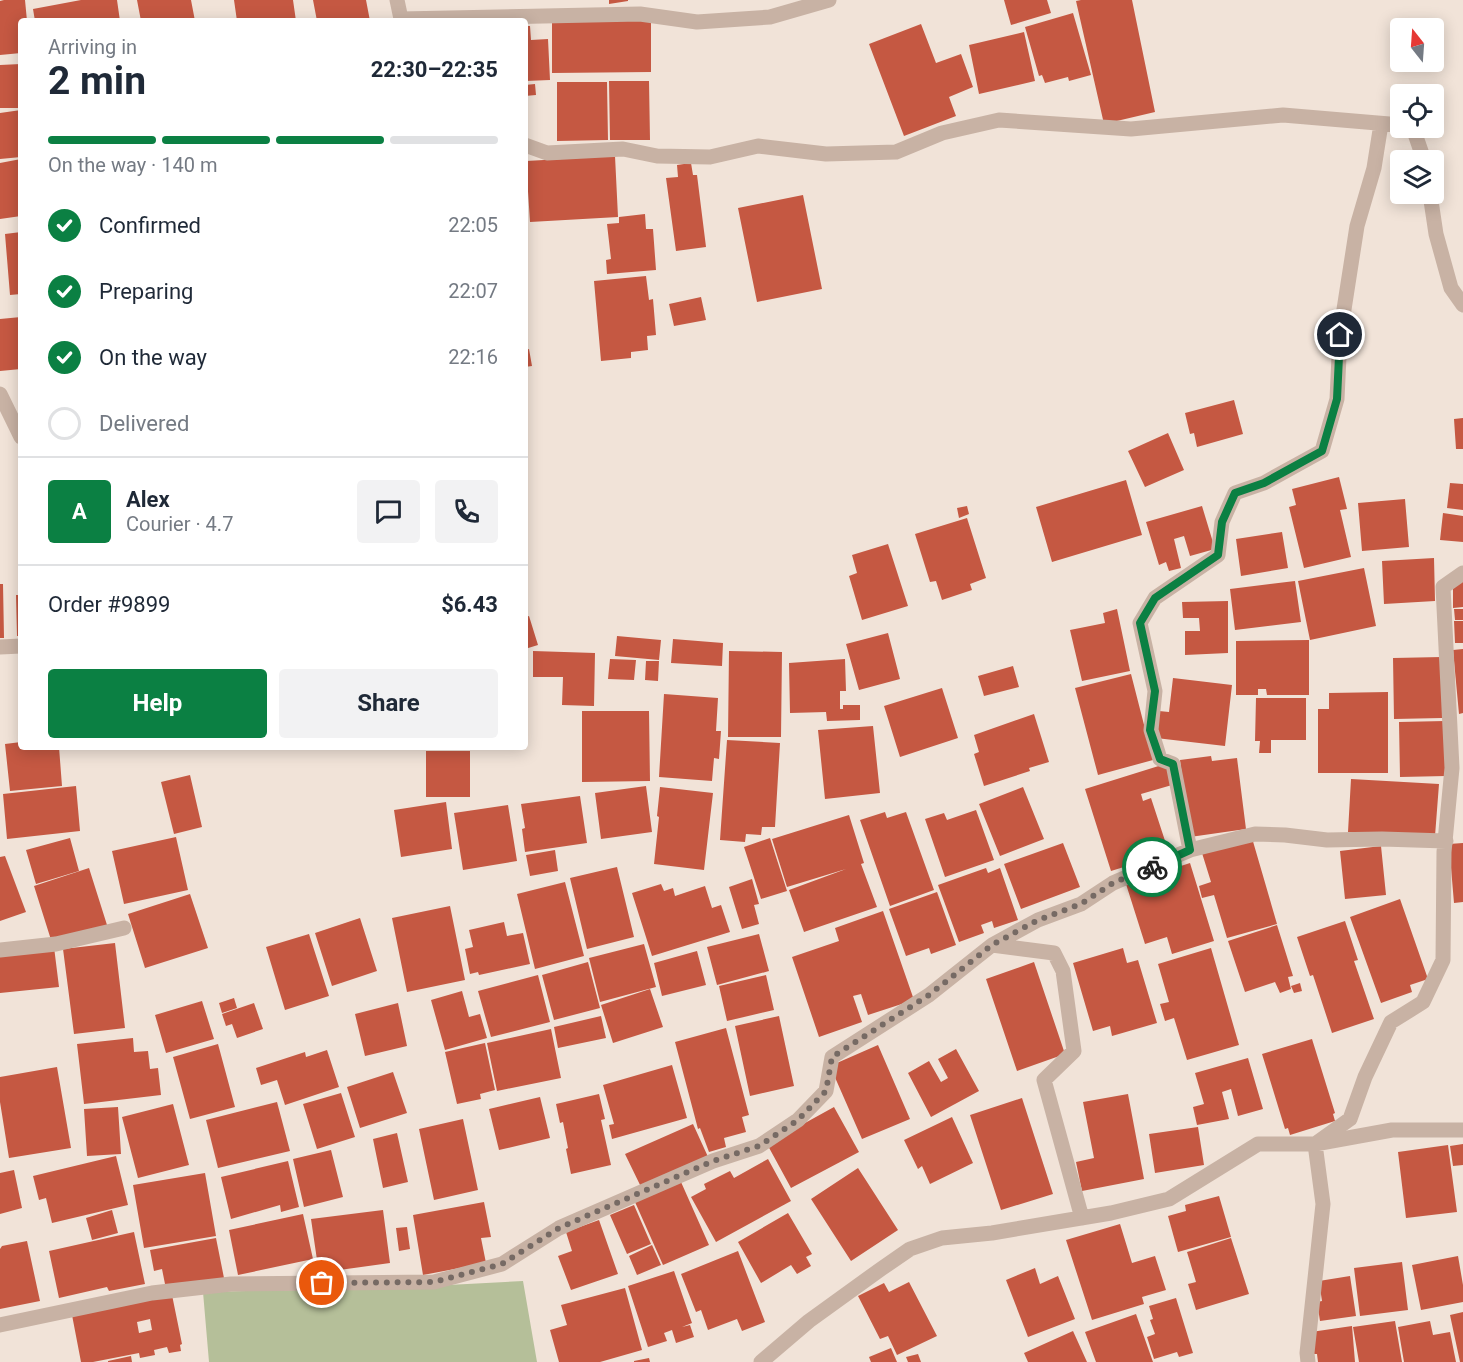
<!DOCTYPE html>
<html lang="en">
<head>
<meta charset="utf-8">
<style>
	body { margin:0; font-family:Roboto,sans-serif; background:#f2f2f3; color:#1f2937; height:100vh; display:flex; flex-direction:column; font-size:22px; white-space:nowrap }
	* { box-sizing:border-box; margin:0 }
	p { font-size:20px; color:#747a83 }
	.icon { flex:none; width:33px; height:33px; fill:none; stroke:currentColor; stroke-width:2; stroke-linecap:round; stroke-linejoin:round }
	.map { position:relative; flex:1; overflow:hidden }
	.drawer { position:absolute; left:18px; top:18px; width:510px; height:732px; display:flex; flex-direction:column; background:#fff; border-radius:6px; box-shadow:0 3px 15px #0003 }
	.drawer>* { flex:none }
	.needle { width:39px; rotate:343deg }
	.controls { position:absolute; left:1390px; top:18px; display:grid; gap:12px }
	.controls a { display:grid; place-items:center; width:54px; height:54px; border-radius:6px; background:#fff; box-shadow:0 3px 15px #0003; font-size:30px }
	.pin { position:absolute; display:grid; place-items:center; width:51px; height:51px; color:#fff; margin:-26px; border:3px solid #fff; border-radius:50%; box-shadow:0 2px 6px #0007 }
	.courier { position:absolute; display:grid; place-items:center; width:60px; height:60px; margin:-30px; border:4px solid #0b8043; border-radius:50%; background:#fff; color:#222; box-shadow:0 2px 8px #0007 }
	.summary em { font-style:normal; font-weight:700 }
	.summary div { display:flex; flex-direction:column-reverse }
	.summary { display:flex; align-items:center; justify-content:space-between; height:102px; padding:0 30px }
	h1 { font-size:39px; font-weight:700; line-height:45px }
	.bar { display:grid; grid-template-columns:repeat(4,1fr); gap:9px 6px; align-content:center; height:72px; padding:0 30px }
	.bar i { height:8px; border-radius:4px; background:#e0e1e3 }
	.bar .on { background:#0b8043 }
	.bar p { grid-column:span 4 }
	.line { display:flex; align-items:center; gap:15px; padding:0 30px; border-top:2px solid #e0e1e3 }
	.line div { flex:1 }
	.round { display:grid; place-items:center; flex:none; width:63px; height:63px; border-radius:6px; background:#f2f2f3 }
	ol { padding:0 30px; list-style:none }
	li { display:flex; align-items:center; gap:18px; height:66px }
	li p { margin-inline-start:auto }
	li .icon { padding:6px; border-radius:50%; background:#0b8043; color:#fff; stroke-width:4 }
	li:last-child { color:#747a83 }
	li i { width:33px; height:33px; border:3px solid #e0e1e3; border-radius:50% }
	.button { display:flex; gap:12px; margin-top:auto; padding:12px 30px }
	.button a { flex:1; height:69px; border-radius:6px; background:#0b8043; color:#fff; font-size:24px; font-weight:700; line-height:69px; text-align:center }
	.button a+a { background:#f2f2f3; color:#1f2937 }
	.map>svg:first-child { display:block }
	.green { fill:#b5bf99 }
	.building { fill:#c55842; fill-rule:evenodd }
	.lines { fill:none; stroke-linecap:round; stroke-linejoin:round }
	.minor { stroke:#c8b2a4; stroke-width:15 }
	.done { stroke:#766a64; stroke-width:6; stroke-dasharray:0 10.8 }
	.route { stroke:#0b8043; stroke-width:8 }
</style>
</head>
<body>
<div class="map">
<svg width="1463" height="1362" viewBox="0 0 1463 1362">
	<rect width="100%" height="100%" fill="#f1e3d8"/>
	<path class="green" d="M523 1281 537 1362H209L203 1292 391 1288Z"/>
	<path class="building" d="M4 0H25L27 21H21V53L0 55V1Z
		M81 0H117L120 21H35L33 9Z
		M137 0H191L195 21H141Z
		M234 0H293L296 21H237Z
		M313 0H366L370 21H317Z
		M609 0H628V1L609 4Z
		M1004 0H1047L1051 13 1011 25Z
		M1081 0H1132L1155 112 1104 124 1076 1Z
		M1073 13 1091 75 1069 81 1068 77 1045 83 1042 75 1039 76 1025 27Z
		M651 19V72L552 73V20Z
		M921 24 936 63 961 54 973 87 949 97 956 116 904 136 869 44Z
		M525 26H530L531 40 548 39 550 80 525 81Z
		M1024 32 1035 81 979 94 969 45Z
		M21 64V108H0V65Z
		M609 81H649L650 140H610Z
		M557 82H607L608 140 557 141Z
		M535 84 536 95 525 96V85Z
		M21 110V157L0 159V113Z
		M615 156 618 217 530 222 526 161Z
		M21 159V216L0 219V163Z
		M691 163 693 175H697L706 247 676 251 666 178 678 177 677 165Z
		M803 195 822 289 757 302 738 208Z
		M645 214 646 229H653L656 270 607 274 606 260 611 259 607 224 619 223V217Z
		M21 232V294L10 295 5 234Z
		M646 276 649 300 653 299 656 335 647 336 648 350 631 352V358L601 361 594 281Z
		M701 297 706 320 674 326 669 304Z
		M21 317V369L0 371V319Z
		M529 349 532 366 525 367V350Z
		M1234 400 1243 434 1197 447 1194 433 1190 434 1185 413Z
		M1463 418V449H1456L1454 419Z
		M1168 433 1184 470 1145 487 1128 451Z
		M1339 477 1347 509 1340 510 1351 557 1304 568 1289 507 1296 505 1292 489Z
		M1126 480 1142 535 1052 562 1036 507Z
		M1450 483 1463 484V510L1447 508Z
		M1405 499 1409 547 1362 551 1358 503Z
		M967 506 969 514 959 518 957 508Z
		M1202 506 1215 549 1190 556 1184 536 1174 539 1181 568 1169 571 1166 562 1159 565 1146 522Z
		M1443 513 1463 516V542L1440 540Z
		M967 518 986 578 970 584 972 590 942 600 936 581 930 582 915 534Z
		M1282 532 1288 568 1241 576 1236 539Z
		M888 544 908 606 862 620 849 576 857 573 852 555Z
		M1434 558 1435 601 1384 604 1382 561Z
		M1364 568 1376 626 1310 640 1298 581Z
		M1453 580H1463V607L1453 608Z
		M1295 581 1301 622 1235 630 1230 589Z
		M0 584H3L4 638H0Z
		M16 595H21V636H17Z
		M1228 601V653L1185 655V631H1200L1199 618H1183L1182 602Z
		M1117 609 1130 671 1082 681 1070 630 1105 623 1103 613Z
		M1454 609H1463V620H1455Z
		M529 616 538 645 525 649V617Z
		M1454 621H1463V643H1455Z
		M888 633 900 679 859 690 846 644Z
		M617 636 661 640 659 660 615 656Z
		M673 639 723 643 722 666 671 663Z
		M1309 640V695H1267L1266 689H1258V695H1236V641Z
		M1463 649V713L1459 714 1453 650Z
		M533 651 595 653 594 706 562 705 563 677H533Z
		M729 651 782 652 781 737H728Z
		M1442 657V718L1394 719 1393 658Z
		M610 659 636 660 634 680 608 679Z
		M845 659 846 691H840V709H843V705H860V720L827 721 826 712 790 713 789 663Z
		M646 661H659L658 681 645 680Z
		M1013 666 1019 687 984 696 978 676Z
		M1131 674 1153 760 1098 775 1075 688Z
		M1173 678 1232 685 1225 746 1156 738 1159 711 1169 712Z
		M942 688 958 738 900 757 884 706Z
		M1388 692V773H1318V709H1329V693Z
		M664 694 718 698 716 731H721L719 759 714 758 712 781 659 777Z
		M1256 698H1306V740H1271V753H1259L1260 741H1255Z
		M582 711H649L650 781 582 782Z
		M1034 714 1049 762 1029 768 1030 771 984 786 974 754 979 752 974 735Z
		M1445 721 1446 776 1400 777 1399 722Z
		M873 726 880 793 825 799 818 730Z
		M727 740 780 743 775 827H762L761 835 746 834 745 842 720 840Z
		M21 742V747H59L62 786 10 791 5 744Z
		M426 751H470V797H426Z
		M1211 756 1212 761 1237 758 1246 829 1190 837 1180 760Z
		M1165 764 1172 785 1141 794 1143 801 1151 798 1169 853 1111 871 1085 789Z
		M190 775 202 827 174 834 161 782Z
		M1351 779 1439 784 1435 836 1348 832Z
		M76 786 80 831 7 839 3 794Z
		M646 786 652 832 601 839 595 793Z
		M660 787 713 793 704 870 654 864 659 817 657 816Z
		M1023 787 1044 839 1000 856 979 804Z
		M580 796 587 843 525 852 522 829 525 828 521 804Z
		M446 802 452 849 401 857 394 810Z
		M508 805 517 861 463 870 454 813Z
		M976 810 994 860 945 877 925 819 944 813 947 820Z
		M885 812 887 818 906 812 934 890 890 906 860 820Z
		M849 815 864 863 861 864 877 907 804 932 789 890 846 869 787 887 772 839Z
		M176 837 188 890 124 904 112 851Z
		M70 838 79 871 36 884 26 850Z
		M770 838 787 891 761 899 744 847Z
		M1252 838 1277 924 1227 938 1214 895 1202 898 1199 886 1211 882 1202 853Z
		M1063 843 1080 887 1021 909 1004 864Z
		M1463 843V902L1454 903 1449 844Z
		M1381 846 1386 895 1345 899 1340 851Z
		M555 850 558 871 530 876 526 855Z
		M5 856 26 912 0 921V857Z
		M1190 863 1214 941 1172 954 1167 937 1145 944 1126 884Z
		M617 867 634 937 587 949 570 878Z
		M89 868 107 925 52 943 34 886Z
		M986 868 988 873 1000 868 1018 920 994 928 992 921 981 925 984 933 959 942 938 885Z
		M752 879 759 904 754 905 759 924 742 929 729 887Z
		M565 882 584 956 535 969 517 894Z
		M661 884 664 891 673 888 675 896 705 886 712 908 721 905 730 932 652 956 632 893Z
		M937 892 956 945 931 954 929 948 906 956 889 909Z
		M190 894 208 948 145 968 128 914Z
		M1400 899 1428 979 1410 985 1412 992 1381 1003 1350 917Z
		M450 906 465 980 407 992 392 918Z
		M883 911 914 1000 868 1015 861 994 853 996 862 1022 819 1037 792 957 839 941 835 928Z
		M360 918 377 971 332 986 315 933Z
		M1345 921 1358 960 1354 961 1374 1019 1332 1033 1313 975 1310 976 1297 937Z
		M504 922 507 936 523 933 530 964 479 975 478 972 470 974 465 949 473 947 469 930Z
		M1277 925 1293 976 1288 977 1291 989 1280 993 1275 982 1245 992 1228 941Z
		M309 934 329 996 285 1010 266 947Z
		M759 934 769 971 717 985 707 947Z
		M115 943 125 1028 74 1034 63 949Z
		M644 944 656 987 600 1002 589 958Z
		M54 947 59 987 0 993V953Z
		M1123 948 1127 963 1138 960 1157 1023 1112 1036 1110 1026 1093 1031 1073 963Z
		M1211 948 1239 1045 1187 1060 1174 1018 1165 1021 1160 1004 1169 1002 1158 964Z
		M697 951 706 985 662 996 654 963Z
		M588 962 600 1008 554 1020 542 975Z
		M1034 962 1065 1054 1017 1071 986 979Z
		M538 975 550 1022 491 1037 478 991Z
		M766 975 774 1010 727 1021 719 986Z
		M1300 983 1302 991 1294 993 1291 986Z
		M650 989 663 1027 613 1043 601 1005Z
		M462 991 469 1017 480 1014 487 1038 445 1050 431 1000Z
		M234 998 237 1008 222 1013 219 1003Z
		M202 1001 214 1039 166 1053 155 1015Z
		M254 1003 263 1029 237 1038 232 1024 226 1026 222 1014Z
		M398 1003 407 1046 365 1056 355 1014Z
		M601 1016 606 1038 558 1048 554 1027Z
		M779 1016 794 1086 750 1096 735 1026Z
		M726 1028 749 1115 742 1117 746 1132 724 1138 726 1147 709 1152 700 1128 698 1129 675 1042Z
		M551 1029 561 1078 497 1091 487 1043Z
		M133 1038 134 1052 148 1051 150 1069 158 1068 161 1095 84 1104 77 1044Z
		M1312 1039 1335 1113 1333 1114 1335 1121 1290 1135 1288 1128 1285 1129 1262 1054Z
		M485 1043 495 1090 480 1094 481 1099 457 1104 445 1052Z
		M218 1044 235 1107 190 1119 173 1057Z
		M878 1045 910 1119 862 1139 830 1066Z
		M956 1049 979 1091 931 1117 908 1073 929 1061 941 1082 948 1078 938 1059Z
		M327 1050 339 1087 285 1105 277 1080 261 1085 256 1068 305 1052 306 1057Z
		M1248 1058 1263 1109 1238 1116 1231 1089 1222 1092 1229 1119 1197 1125 1193 1107 1204 1104 1195 1073Z
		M672 1065 687 1118 612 1139 609 1125 614 1124 603 1085Z
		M57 1067 71 1148 9 1158 0 1102V1077Z
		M393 1072 407 1113 360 1128 347 1087Z
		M341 1093 355 1137 317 1149 303 1104Z
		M599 1094 605 1119 601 1120 611 1165 571 1174 566 1149 568 1148 563 1122 560 1123 556 1104Z
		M1128 1094 1144 1179 1082 1191 1076 1162 1094 1158 1083 1102Z
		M540 1097 550 1138 499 1150 489 1109Z
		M1022 1098 1053 1194 1001 1210 970 1115Z
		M277 1102 290 1151 218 1168 206 1120Z
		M173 1104 189 1165 138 1178 122 1117Z
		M118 1107 121 1154 87 1156 84 1109Z
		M834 1107 859 1152 791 1188 767 1144Z
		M952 1117 973 1163 930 1184 922 1166 918 1169 904 1140Z
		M463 1119 478 1190 434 1200 419 1129Z
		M693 1124 709 1159 642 1189 625 1154Z
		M1198 1127 1204 1165 1155 1173 1149 1134Z
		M397 1133 408 1182 383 1188 373 1139Z
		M1463 1144V1165L1453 1166 1450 1146Z
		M1448 1145 1457 1212 1406 1218 1398 1152Z
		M331 1150 343 1197 304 1207 293 1159Z
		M116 1156 128 1205 52 1223 46 1198 39 1200 33 1176Z
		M768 1159 791 1201 716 1242 691 1197 706 1189 704 1184 730 1171 734 1178Z
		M288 1161 299 1207 281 1212 280 1205 231 1219 221 1177Z
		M858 1168 898 1230 851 1261 811 1199Z
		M14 1170 22 1208 0 1214V1173Z
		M205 1173 216 1236 144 1248 133 1185Z
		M681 1182 709 1245 663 1265 635 1202Z
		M1219 1196 1231 1237 1178 1252 1168 1216 1186 1211 1185 1205Z
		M484 1202 491 1237 481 1238 486 1263 423 1275 413 1215Z
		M634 1205 651 1244 627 1254 610 1215Z
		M112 1210 118 1233 92 1240 86 1218Z
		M383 1210 390 1263 325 1272 324 1259 317 1260 311 1219Z
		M788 1213 812 1254 806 1257 811 1266 797 1274 791 1265 761 1283 738 1242Z
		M303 1214 313 1259 238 1275 229 1230Z
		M599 1220 618 1274 571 1290 558 1256 572 1251 566 1232Z
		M1120 1224 1132 1263 1155 1256 1166 1290 1142 1297 1144 1304 1092 1320 1066 1240Z
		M407 1227 410 1249 399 1251 396 1228Z
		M134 1232 145 1284 109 1291 107 1287 59 1298 49 1251Z
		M216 1238 224 1278 166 1289 162 1269 154 1271 150 1250Z
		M1231 1238 1249 1294 1196 1310 1188 1284 1196 1282 1187 1252Z
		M27 1241 40 1301 0 1309V1249L2 1246Z
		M652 1245 661 1265 637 1275 629 1256Z
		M738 1251 765 1322 742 1331 737 1319 708 1330 701 1310 696 1312 681 1274Z
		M1458 1256 1463 1285V1302L1421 1310 1412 1265Z
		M1402 1262 1408 1310 1360 1316 1354 1268Z
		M1035 1268 1040 1284 1058 1276 1075 1319 1028 1337 1006 1280Z
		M674 1271 692 1323 682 1327 690 1325 694 1337 676 1343 672 1330 664 1333 667 1341 648 1347 628 1286Z
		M1350 1276 1356 1316 1320 1321 1317 1302 1322 1301 1319 1281Z
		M909 1282 937 1336 897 1355 888 1336 880 1339 858 1296 884 1283 889 1292Z
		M625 1288 642 1350 600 1362H559L550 1330 567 1325 561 1305Z
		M172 1295 182 1344 180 1345 181 1351 169 1353 167 1347 154 1350 155 1355 140 1358 139 1353 93 1362H81L72 1315ZM150 1319 152 1330 139 1333 137 1322Z
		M1176 1298 1193 1353 1179 1357 1177 1352 1154 1359 1147 1337 1155 1334 1150 1320 1153 1319 1149 1306Z
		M1463 1312V1362H1460L1450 1315Z
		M1136 1314 1153 1362H1096L1085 1332Z
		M1395 1321 1402 1362H1359L1353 1327Z
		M1430 1321 1433 1335 1450 1332 1456 1362H1404L1398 1327Z
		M1352 1326 1355 1362H1318L1317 1354H1314L1311 1332Z
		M1073 1331 1087 1362H1028L1024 1353Z
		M891 1348 897 1362H871L869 1357Z
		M918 1354 921 1362H908L906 1357Z
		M131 1356 132 1362H108V1361Z
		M649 1358 650 1362H634V1361Z"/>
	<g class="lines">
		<path class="minor" d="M397 0 401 19 640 14 697 22 770 17 829 0
			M1413 128 1424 160
			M525 145 547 153 623 149 657 156 710 157 758 146 826 154 896 152 942 133 999 120 1131 129 1283 115 1401 125
			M1430 194 1436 234 1451 288 1463 305
			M0 394 21 437
			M0 647 21 646
			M1190 850 1173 764 1160 759 1151 730 1155 691 1140 623 1155 598 1218 555 1222 522 1235 493 1264 483 1322 451 1337 399 1340 335 1357 226 1374 168 1381 124
			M992 945 1038 920 1081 904 1113 883 1190 850 1255 834 1285 835 1327 840 1382 839 1446 841
			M0 950 56 944 124 928
			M0 1325 152 1293 231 1284 434 1282 502 1264 559 1228 713 1161 759 1146 798 1120 826 1091 832 1057 929 995 992 945 1054 953 1063 971 1074 1051 1044 1080 1082 1218
			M761 1362 809 1321 881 1269 910 1249 942 1238 992 1233 1111 1213 1169 1199 1258 1144H1315L1392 1130H1463
			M1308 1362 1307 1353 1323 1204 1315 1144 1350 1119 1365 1077 1391 1022 1423 1002 1443 960 1444 852 1452 768 1443 587 1463 573"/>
	</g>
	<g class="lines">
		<path class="done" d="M322 1283 434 1282 502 1264 559 1228 713 1161 759 1146 798 1120 826 1091 832 1057 929 995 992 945 1038 920 1081 904 1113 883 1152 867"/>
		<path class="route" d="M1152 867 1190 850 1173 764 1160 759 1150 730 1155 691 1140 623 1155 598 1218 555 1222 522 1235 493 1264 483 1322 451 1337 399 1340 335"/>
	</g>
</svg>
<div class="controls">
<a><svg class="needle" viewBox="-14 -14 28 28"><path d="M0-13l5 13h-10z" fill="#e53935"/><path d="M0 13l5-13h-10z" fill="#747a83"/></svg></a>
<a><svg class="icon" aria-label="locate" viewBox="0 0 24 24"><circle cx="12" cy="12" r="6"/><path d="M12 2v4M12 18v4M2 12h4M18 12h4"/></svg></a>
<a><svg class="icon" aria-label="layers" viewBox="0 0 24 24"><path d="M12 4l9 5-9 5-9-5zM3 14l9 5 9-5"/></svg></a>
</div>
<div class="pin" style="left:322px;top:1283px;background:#ea580c"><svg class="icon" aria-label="bag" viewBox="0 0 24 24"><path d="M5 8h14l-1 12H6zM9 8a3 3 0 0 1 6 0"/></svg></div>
<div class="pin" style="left:1340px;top:335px;background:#1f2937"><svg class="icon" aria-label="home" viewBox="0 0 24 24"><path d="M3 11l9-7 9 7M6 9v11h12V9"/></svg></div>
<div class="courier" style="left:1152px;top:867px"><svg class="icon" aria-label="bike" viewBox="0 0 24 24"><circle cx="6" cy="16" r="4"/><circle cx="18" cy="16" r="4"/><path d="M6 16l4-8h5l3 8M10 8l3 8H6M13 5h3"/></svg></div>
<section class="drawer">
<div class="summary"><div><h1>2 min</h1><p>Arriving in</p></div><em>22:30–22:35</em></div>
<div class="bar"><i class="on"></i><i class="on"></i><i class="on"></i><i></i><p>On the way · 140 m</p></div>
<ol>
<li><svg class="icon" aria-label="check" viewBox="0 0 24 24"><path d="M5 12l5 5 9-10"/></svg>Confirmed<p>22:05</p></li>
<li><svg class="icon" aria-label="check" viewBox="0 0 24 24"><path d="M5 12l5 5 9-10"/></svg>Preparing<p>22:07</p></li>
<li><svg class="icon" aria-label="check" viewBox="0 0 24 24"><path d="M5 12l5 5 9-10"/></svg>On the way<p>22:16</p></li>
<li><i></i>Delivered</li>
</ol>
<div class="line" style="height:108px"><b class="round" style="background:#0b8043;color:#fff">A</b><div><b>Alex</b><p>Courier · 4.7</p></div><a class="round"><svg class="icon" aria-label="chat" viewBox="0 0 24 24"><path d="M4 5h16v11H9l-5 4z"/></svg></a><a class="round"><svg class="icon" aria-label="phone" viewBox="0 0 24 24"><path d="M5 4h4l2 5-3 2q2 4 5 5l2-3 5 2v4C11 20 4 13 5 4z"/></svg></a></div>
<div class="line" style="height:78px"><div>Order #9899</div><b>$6.43</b></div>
<div class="button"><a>Help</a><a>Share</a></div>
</section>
</div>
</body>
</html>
